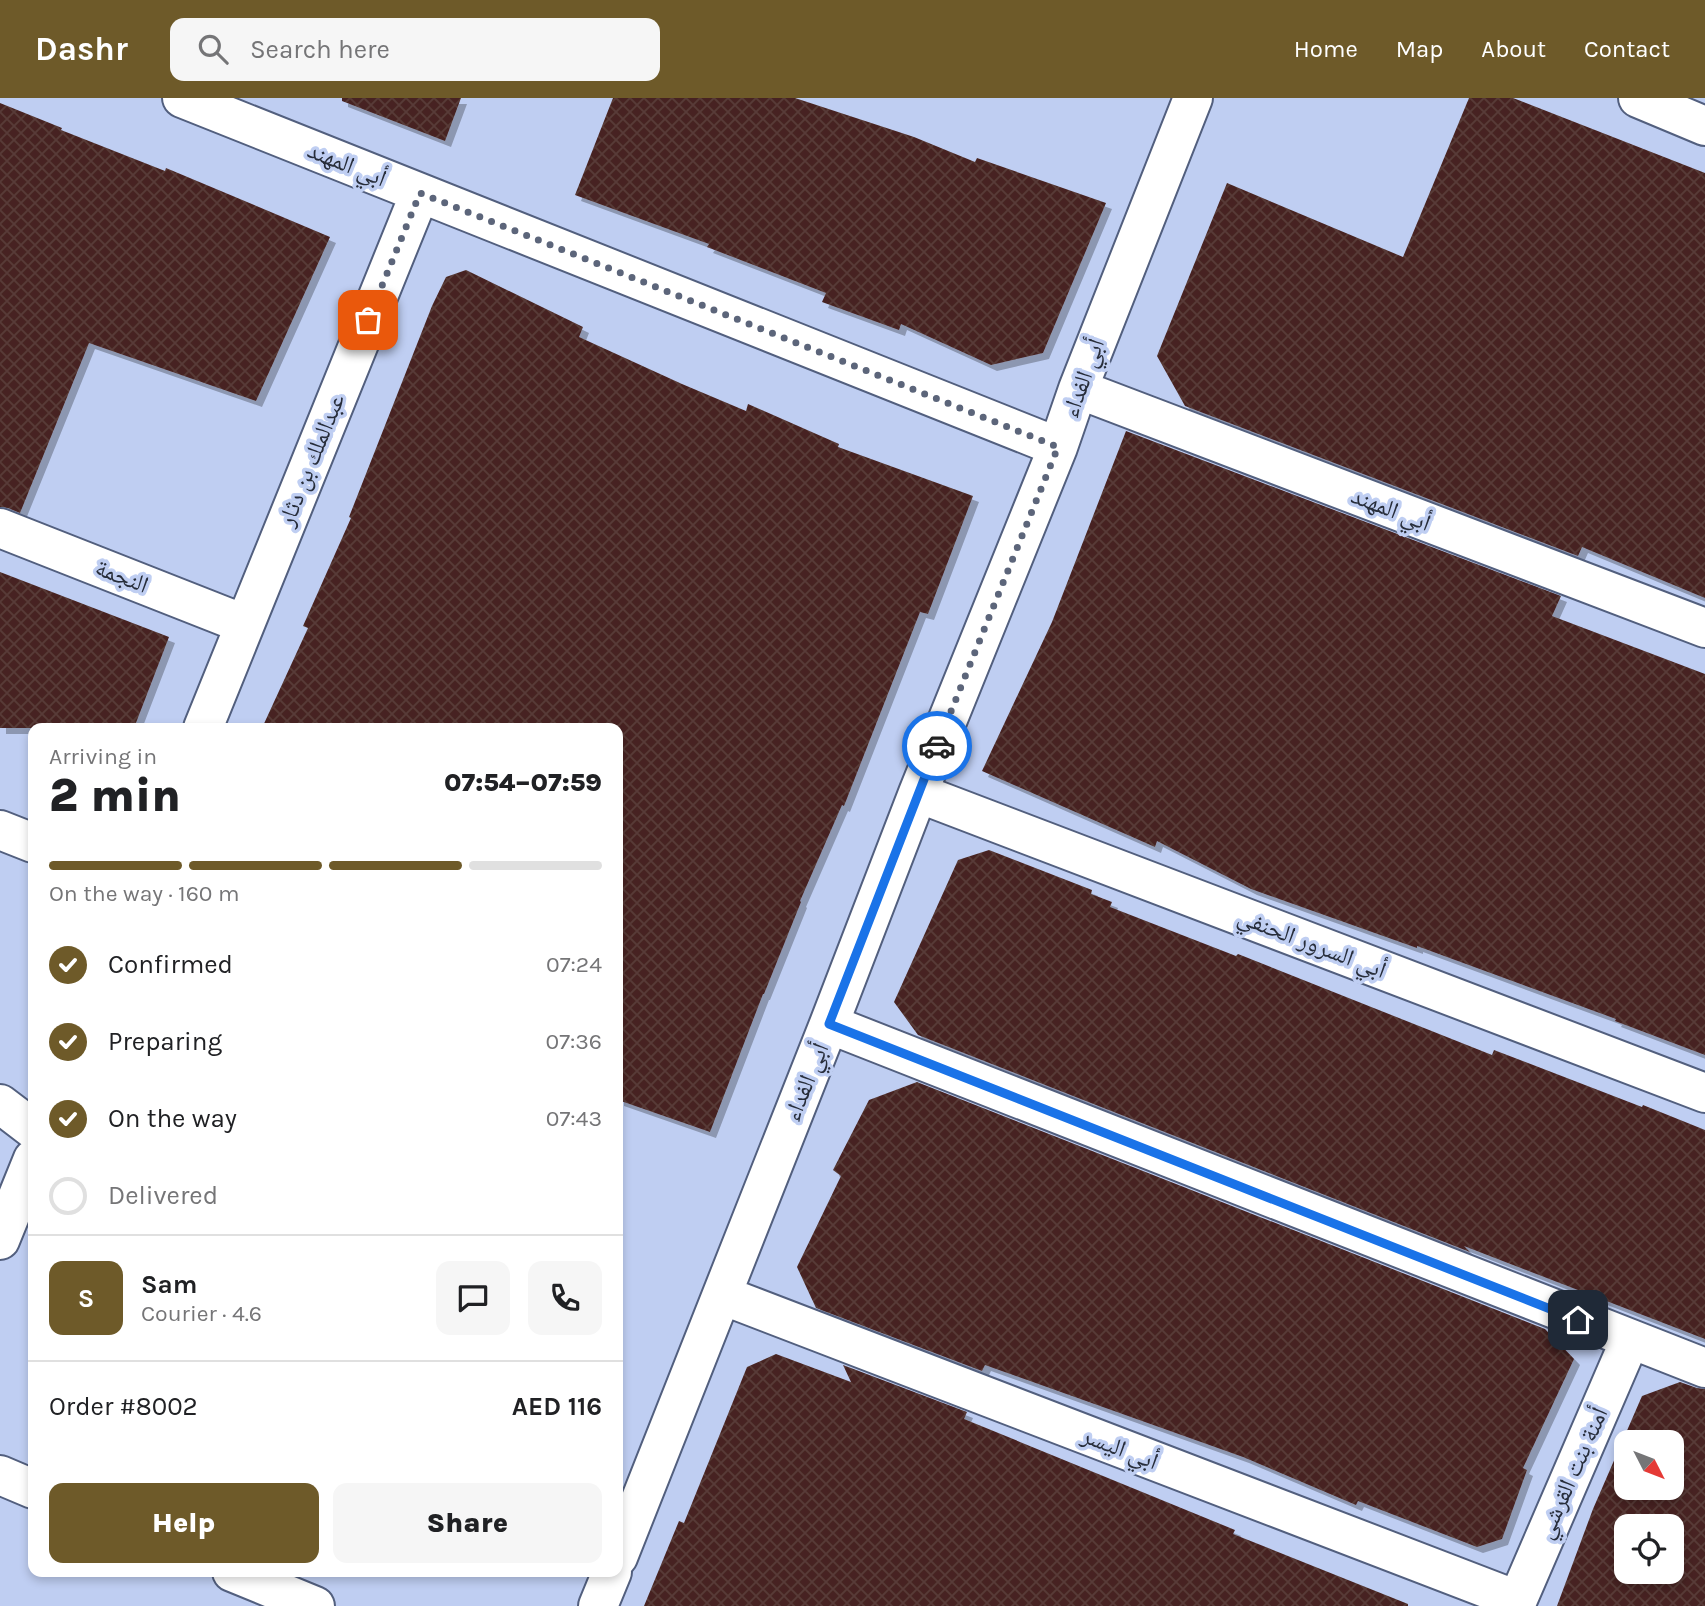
<!DOCTYPE html>
<html lang="en">
<head>
<meta charset="utf-8">
<style>
	body { margin:0; font-family:Karla,"Noto Naskh Arabic",sans-serif; background:#f6f6f6; color:#202124; height:100vh; display:flex; flex-direction:column; font-size:26px; white-space:nowrap }
	* { box-sizing:border-box; margin:0 }
	p { font-size:23px; color:#757577 }
	.icon { flex:none; width:38px; height:38px; fill:none; stroke:currentColor; stroke-width:2; stroke-linecap:round; stroke-linejoin:round }
	.map { position:relative; flex:1; overflow:hidden }
	.drawer { position:absolute; left:28px; top:625px; width:595px; height:854px; display:flex; flex-direction:column; background:#fff; border-radius:14px; box-shadow:0 4px 10px #0003 }
	.drawer>* { flex:none }
	.needle { width:46px; rotate:132deg }
	.buttons { position:absolute; left:1614px; top:1332px; display:grid; gap:14px }
	.buttons a { display:grid; place-items:center; width:70px; height:70px; border-radius:14px; background:#fff; box-shadow:0 4px 10px #0003; font-size:35px }
	.pin { position:absolute; display:grid; place-items:center; width:60px; height:60px; color:#fff; margin:-30px; border-radius:14px; box-shadow:0 4px 10px #0006 }
	.courier { position:absolute; display:grid; place-items:center; width:70px; height:70px; margin:-35px; border:5px solid #1a73e8; border-radius:50%; background:#fff; color:#222; box-shadow:0 2px 9px #0007 }
	.summary em { font-style:normal; font-weight:800 }
	.summary div { display:flex; flex-direction:column-reverse }
	.summary { display:flex; align-items:center; justify-content:space-between; height:119px; padding:0 21px }
	h1 { font-size:46px; font-weight:800; line-height:52px }
	.bar { display:grid; grid-template-columns:repeat(4,1fr); gap:10px 7px; align-content:center; height:84px; padding:0 21px }
	.bar i { height:9px; border-radius:5px; background:#e0e0e0 }
	.bar .current { background:#6e5a29 }
	.bar p { grid-column:span 4 }
	.line { display:flex; align-items:center; gap:18px; padding:0 21px; border-top:2px solid #e0e0e0 }
	.line div { flex:1 }
	.round { display:grid; place-items:center; flex:none; width:74px; height:74px; border-radius:14px; background:#f6f6f6 }
	ol { padding:0 21px; list-style:none }
	li { display:flex; align-items:center; gap:21px; height:77px }
	li p { margin-inline-start:auto }
	li .icon { padding:7px; border-radius:50%; background:#6e5a29; color:#fff; stroke-width:4 }
	li:last-child { color:#757577 }
	li i { width:38px; height:38px; border:4px solid #e0e0e0; border-radius:50% }
	.cta { display:flex; gap:14px; margin-top:auto; padding:14px 21px }
	.cta a { flex:1; height:80px; border-radius:14px; background:#6e5a29; color:#fff; font-size:28px; font-weight:800; line-height:80px; text-align:center }
	.cta a+a { background:#f6f6f6; color:#202124 }
	header { display:flex; align-items:center; gap:42px; box-sizing:border-box; height:98px; padding:0 35px; background:#6e5a29; color:#fff }
	header strong { font-size:33px }
	nav { display:flex; gap:38px; margin-inline-start:auto; font-size:24px }
	.search { width:490px; height:63px; background:#f6f6f6; display:flex; align-items:center; gap:18px; box-sizing:border-box; padding:0 24px; border-radius:14px; color:#757577; font-size:26px }
	.map>svg:first-child { display:block }
	.building { fill:url(#building-cross-hatch); fill-rule:evenodd; filter:url(#shadow) }
	.lines { fill:none; stroke-linecap:round; stroke-linejoin:round }
	.minor-casing { stroke:#525f7e; stroke-width:42 }
	.minor { stroke:#fff; stroke-width:38 }
	.done { stroke:#5c657a; stroke-width:7; stroke-dasharray:0 12.6 }
	.route { stroke:#1a73e8; stroke-width:9 }
	.labels { text-anchor:middle; dominant-baseline:central; stroke-width:7; stroke-linejoin:round; paint-order:stroke }
	.street-label { font-size:24px; fill:#272d3a; stroke:#bfcef2 }
</style>
</head>
<body>
<header>
<strong>Dashr</strong>
<div class="search"><svg class="icon" aria-label="search" viewBox="0 0 24 24"><circle cx="10" cy="10" r="6"/><path d="M15 15l6 6"/></svg>Search here</div>
<nav><a>Home</a><a>Map</a><a>About</a><a>Contact</a></nav>
</header>
<div class="map">
<svg width="1705" height="1508" viewBox="0 0 1705 1508">
	<defs>
		<pattern id="building-cross-hatch" width="8" height="8" patternUnits="userSpaceOnUse" patternTransform="scale(1.75)"><rect width="8" height="8" fill="#462420"/><path d="M0 0l8 8M0 8l8-8" fill="none" stroke="#583b39"/></pattern>
		<filter id="shadow"><feDropShadow dx="6" dy="6" stdDeviation="0" flood-color="#0004"/></filter>
	</defs>
	<rect width="100%" height="100%" fill="#bfcef2"/>
	<path class="building" d="M342 0H461L445 43 342 3Z
		M613 0H795L914 39 975 64 977 60 1106 105 1043 255 991 267 901 226 899 232 822 204 826 195 707 149 709 146 575 97Z
		M1469 0H1513L1705 75V500L1582 449 1578 458 1185 308 1157 258 1227 85 1403 159Z
		M0 5 62 30 61 32 165 73 166 70 330 139 256 303 89 245 20 415 8 410 0 409Z
		M466 172 583 229 579 239 682 286 746 313 748 306 839 346 838 349 973 398 928 516 920 514 844 708 842 707 800 803 801 804 764 896H763L710 1034 618 1002V630H262L308 530 303 528 351 420 349 419 432 208 446 179Z
		M1126 333 1561 498 1552 518 1705 576V957L1615 923 1616 921 1417 848V850L1251 791 1157 743 1155 749 982 673 1052 524Z
		M0 474 169 539 134 630H0Z
		M989 752 1092 792 1091 796 1112 804 1110 809 1236 858 1238 856 1492 957 1494 952 1642 1009 1643 1007 1705 1032V1241L1464 1148 1470 1154 918 937 894 904 958 762Z
		M917 984 1545 1231 1574 1261 1523 1370 1527 1372 1502 1441 1477 1449 1358 1403 1356 1407 1243 1359 985 1267 982 1273 816 1210 797 1169 841 1078 833 1072 869 1002Z
		M776 1256 851 1284 843 1267 967 1314 964 1321 1235 1432 1233 1436 1408 1506V1508H644L679 1423 684 1425 747 1269Z
		M1680 1284 1697 1290 1705 1291V1508H1557L1593 1411 1642 1298ZM1626 1344H1671V1390H1626ZM1626 1428H1671V1474H1626Z"/>
	<g class="lines">
		<g class="minor-casing">
			<path id="minor" d="M182 0 1058 349
				M1638 0 1705 28
				M1078 291 1705 530
				M0 430 244 526
				M203 630 420 95
				M918 695 1705 995
				M0 732 33 745
				M829 926 1705 1270
				M0 1006 33 1031
				M0 1142 33 1061
				M722 1197 1517 1502
				M0 1377 33 1391
				M618 1459 829 926 918 695 1058 349 1078 291 1193 0
				M232 1474 315 1508
				M598 1508 612 1474
				M1515 1508 1630 1242"/>
		</g>
		<use href="#minor" class="minor"/>
	</g>
	<g class="lines">
		<path class="done" d="M368 222 420 95 1058 349 937 648"/>
		<path class="route" d="M937 648 829 926 1578 1222"/>
	</g>
	<g class="labels">
		<g class="street-label">
			<text transform="translate(347 66) rotate(22)">أبي المهند</text>
			<text transform="translate(1083 280) rotate(-70)">أبي الفداء</text>
			<text transform="translate(311 362) rotate(-68)">عبدالملك بن دثار</text>
			<text transform="translate(1391 411) rotate(21)">أبي المهند</text>
			<text transform="translate(122 478) rotate(21)">النجمة</text>
			<text transform="translate(1312 845) rotate(21)">أبي السرور الحنفي</text>
			<text transform="translate(806 984) rotate(-68)">أبي الفداء</text>
			<text transform="translate(1120 1350) rotate(21)">أبي اليسر</text>
			<text transform="translate(1572 1375) rotate(-66)">أمنة بنت القرشي</text>
		</g>
	</g>
</svg>
<div class="buttons">
<a><svg class="needle" viewBox="-14 -14 28 28"><path d="M0-13l5 13h-10z" fill="#e53935"/><path d="M0 13l5-13h-10z" fill="#757577"/></svg></a>
<a><svg class="icon" aria-label="locate" viewBox="0 0 24 24"><circle cx="12" cy="12" r="6"/><path d="M12 2v4M12 18v4M2 12h4M18 12h4"/></svg></a>
</div>
<div class="pin" style="left:368px;top:222px;background:#ea580c"><svg class="icon" aria-label="bag" viewBox="0 0 24 24"><path d="M5 8h14l-1 12H6zM9 8a3 3 0 0 1 6 0"/></svg></div>
<div class="pin" style="left:1578px;top:1222px;background:#1f2937"><svg class="icon" aria-label="home" viewBox="0 0 24 24"><path d="M3 11l9-7 9 7M6 9v11h12V9"/></svg></div>
<div class="courier" style="left:937px;top:648px"><svg class="icon" aria-label="car" viewBox="0 0 24 24"><path d="M5 17H2v-5l4-1 3-4h7l3 4 3 1v5h-3M9 17h6M6 11h13"/><circle cx="7" cy="17" r="2"/><circle cx="17" cy="17" r="2"/></svg></div>
<section class="drawer">
<div class="summary"><div><h1>2 min</h1><p>Arriving in</p></div><em>07:54–07:59</em></div>
<div class="bar"><i class="current"></i><i class="current"></i><i class="current"></i><i></i><p>On the way · 160 m</p></div>
<ol>
<li><svg class="icon" aria-label="check" viewBox="0 0 24 24"><path d="M5 12l5 5 9-10"/></svg>Confirmed<p>07:24</p></li>
<li><svg class="icon" aria-label="check" viewBox="0 0 24 24"><path d="M5 12l5 5 9-10"/></svg>Preparing<p>07:36</p></li>
<li><svg class="icon" aria-label="check" viewBox="0 0 24 24"><path d="M5 12l5 5 9-10"/></svg>On the way<p>07:43</p></li>
<li><i></i>Delivered</li>
</ol>
<div class="line" style="height:126px"><b class="round" style="background:#6e5a29;color:#fff">S</b><div><b>Sam</b><p>Courier · 4.6</p></div><a class="round"><svg class="icon" aria-label="chat" viewBox="0 0 24 24"><path d="M4 5h16v11H9l-5 4z"/></svg></a><a class="round"><svg class="icon" aria-label="phone" viewBox="0 0 24 24"><path d="M5 4h4l2 5-3 2q2 4 5 5l2-3 5 2v4C11 20 4 13 5 4z"/></svg></a></div>
<div class="line" style="height:91px"><div>Order #8002</div><b>AED 116</b></div>
<div class="cta"><a>Help</a><a>Share</a></div>
</section>
</div>
</body>
</html>
